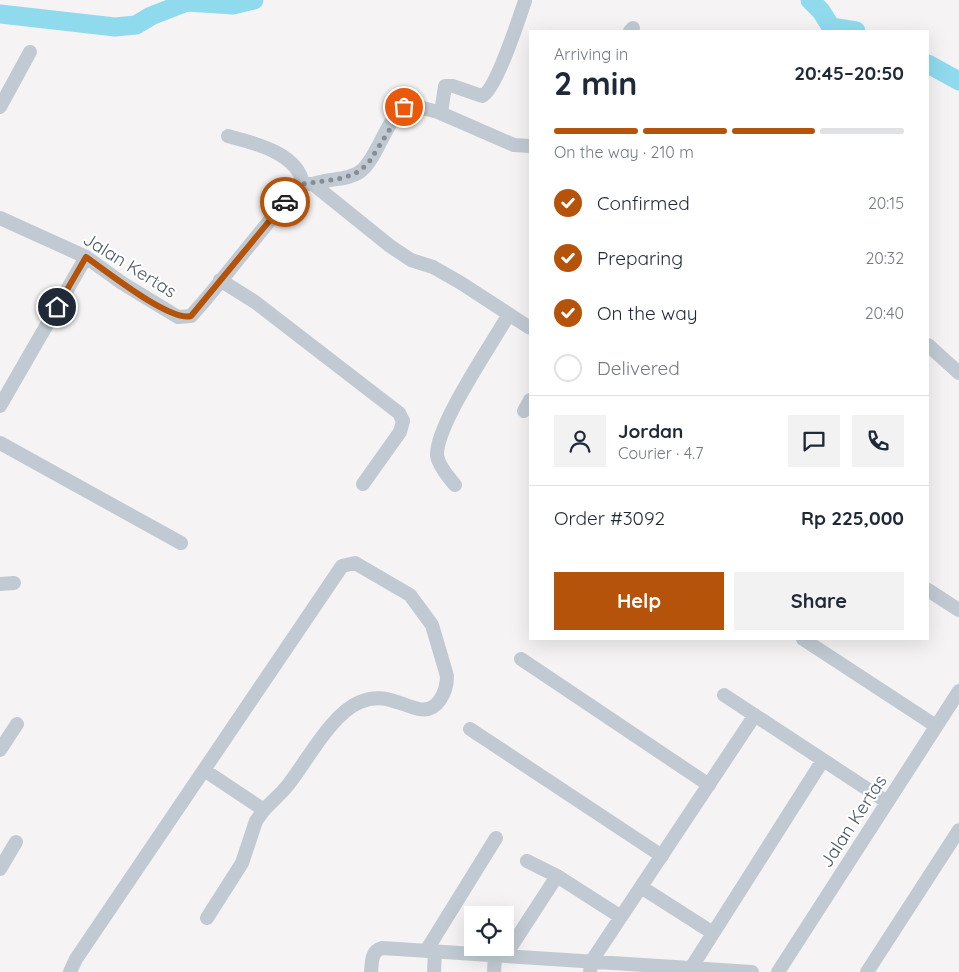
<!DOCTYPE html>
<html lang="en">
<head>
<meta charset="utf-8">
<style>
	body { margin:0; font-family:Quicksand,sans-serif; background:#f2f2f3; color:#1f2937; height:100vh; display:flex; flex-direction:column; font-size:19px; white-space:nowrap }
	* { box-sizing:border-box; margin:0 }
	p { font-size:16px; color:#747a83 }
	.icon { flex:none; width:28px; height:28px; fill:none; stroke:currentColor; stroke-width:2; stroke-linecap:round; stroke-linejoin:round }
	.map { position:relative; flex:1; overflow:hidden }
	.details { position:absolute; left:529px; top:30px; width:400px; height:610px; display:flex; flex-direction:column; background:#fff; border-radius:0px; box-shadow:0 5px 20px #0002 }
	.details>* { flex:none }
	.fabs { position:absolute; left:464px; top:906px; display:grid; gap:10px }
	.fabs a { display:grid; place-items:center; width:50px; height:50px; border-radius:0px; background:#fff; box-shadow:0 5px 20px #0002; font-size:25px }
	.pin { position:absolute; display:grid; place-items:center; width:42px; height:42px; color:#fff; margin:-21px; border:2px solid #fff; border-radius:50%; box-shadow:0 1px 5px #0007 }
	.courier { position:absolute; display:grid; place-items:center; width:50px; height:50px; margin:-25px; border:4px solid #b45309; border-radius:50%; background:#fff; color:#222; box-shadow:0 1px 6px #0007 }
	.head em { font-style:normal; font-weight:700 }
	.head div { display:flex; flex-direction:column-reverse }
	.head { display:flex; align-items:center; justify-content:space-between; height:85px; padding:0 25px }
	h1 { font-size:32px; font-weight:700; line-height:38px }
	.bar { display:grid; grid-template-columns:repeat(4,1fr); gap:8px 5px; align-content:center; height:60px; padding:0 25px }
	.bar i { height:6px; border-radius:4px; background:#e0e1e3 }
	.bar .selected { background:#b45309 }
	.bar p { grid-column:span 4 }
	.line { display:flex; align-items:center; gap:12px; padding:0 25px; border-top:1px solid #e0e1e3 }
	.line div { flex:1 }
	.round { display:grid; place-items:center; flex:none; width:52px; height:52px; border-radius:0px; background:#f2f2f3 }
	ol { padding:0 25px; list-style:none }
	li { display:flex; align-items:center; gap:15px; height:55px }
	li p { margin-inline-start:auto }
	li .icon { padding:5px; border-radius:50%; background:#b45309; color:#fff; stroke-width:4 }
	li:last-child { color:#747a83 }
	li i { width:28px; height:28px; border:2px solid #e0e1e3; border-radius:50% }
	.action { display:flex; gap:10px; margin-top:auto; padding:10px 25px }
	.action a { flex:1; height:58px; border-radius:0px; background:#b45309; color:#fff; font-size:20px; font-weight:700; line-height:58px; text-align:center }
	.action a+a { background:#f2f2f3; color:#1f2937 }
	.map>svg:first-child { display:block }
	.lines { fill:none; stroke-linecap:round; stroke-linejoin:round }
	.river { stroke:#90daee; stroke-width:19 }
	.minor { stroke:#c1cad2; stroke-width:14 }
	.done { stroke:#868d94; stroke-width:5; stroke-dasharray:0 9 }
	.route { stroke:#b45309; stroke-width:6 }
	.labels { text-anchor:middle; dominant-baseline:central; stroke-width:4.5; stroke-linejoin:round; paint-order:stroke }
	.street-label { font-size:18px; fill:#4a5661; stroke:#fff }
</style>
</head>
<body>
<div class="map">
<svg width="959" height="972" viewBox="0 0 959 972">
	<rect width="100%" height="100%" fill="#f5f3f3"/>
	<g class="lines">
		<path class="river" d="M810 0 821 11 831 27 856 31
			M0 14 115 27 136 25 151 16 187 2 233 5 254 0
			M928 64 959 81"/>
		<path class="minor" d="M630 31 633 28
			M0 107 30 52
			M441 113 445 86H453L482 96C496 90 519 18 525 1
			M228 136C254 143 298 153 303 184
			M313 184C328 178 348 181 361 171 380 155 387 112 411 105L438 112 514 145 530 146
			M0 218 86 257 122 283 178 317 191 316 206 299 296 188 303 184H313L390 246 411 260 433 267 461 283 530 328
			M220 280 255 302 399 413 403 421 400 432 363 484
			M928 345 959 373
			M0 406 86 257
			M524 411 530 400
			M0 443 181 543
			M455 485C449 478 438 465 437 455 436 425 492 344 509 314
			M0 584 14 583
			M928 590 959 610
			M803 639 936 726
			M521 659 709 785
			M724 695 887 802
			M470 729 662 856
			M0 750 17 724
			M527 861 557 876 621 917
			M0 869 16 842
			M641 887 713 933
			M207 918 242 863 256 821 264 810
			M426 951 496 838
			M505 956 557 876
			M691 968 823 760
			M70 972 76 959 342 566 355 563 410 595 432 625 447 676C447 691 438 713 419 709 398 704 384 692 360 702 332 713 307 761 288 785 281 794 272 801 264 810L204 770
			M371 972C372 962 371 951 382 948L752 972
			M434 972 435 951
			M494 972 495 955
			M590 972 591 962 755 715
			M778 972 959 691
			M867 972 959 830"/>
	</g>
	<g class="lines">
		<path class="done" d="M285 202 296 188 303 184 344 178 360 171 369 162 404 107"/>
		<path class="route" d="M57 307 86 257C106 271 170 322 191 316L285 202"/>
	</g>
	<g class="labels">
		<g class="street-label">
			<text transform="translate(130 265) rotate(32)">Jalan Kertas</text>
			<text transform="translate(853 821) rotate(-57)">Jalan Kertas</text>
		</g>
	</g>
</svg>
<div class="fabs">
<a><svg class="icon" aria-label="locate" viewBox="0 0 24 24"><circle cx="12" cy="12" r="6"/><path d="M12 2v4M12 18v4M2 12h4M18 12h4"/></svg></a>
</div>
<div class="pin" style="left:404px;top:107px;background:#ea580c"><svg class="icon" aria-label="bag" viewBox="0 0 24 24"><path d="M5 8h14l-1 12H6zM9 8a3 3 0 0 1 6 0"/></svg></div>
<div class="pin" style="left:57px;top:307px;background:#1f2937"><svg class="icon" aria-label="home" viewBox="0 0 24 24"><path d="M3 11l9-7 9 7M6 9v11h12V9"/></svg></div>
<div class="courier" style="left:285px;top:202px"><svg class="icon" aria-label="car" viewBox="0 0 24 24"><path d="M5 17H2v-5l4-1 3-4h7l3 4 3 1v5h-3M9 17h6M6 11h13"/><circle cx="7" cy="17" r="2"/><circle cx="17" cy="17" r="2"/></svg></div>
<section class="details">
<div class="head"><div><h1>2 min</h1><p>Arriving in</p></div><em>20:45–20:50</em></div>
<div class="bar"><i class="selected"></i><i class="selected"></i><i class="selected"></i><i></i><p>On the way · 210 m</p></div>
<ol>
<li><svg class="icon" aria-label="check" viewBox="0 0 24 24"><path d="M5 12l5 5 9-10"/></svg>Confirmed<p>20:15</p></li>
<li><svg class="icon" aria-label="check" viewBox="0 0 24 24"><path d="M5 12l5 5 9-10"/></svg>Preparing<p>20:32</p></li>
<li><svg class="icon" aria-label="check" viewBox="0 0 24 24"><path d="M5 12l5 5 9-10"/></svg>On the way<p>20:40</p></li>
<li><i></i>Delivered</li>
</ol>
<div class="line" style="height:90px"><a class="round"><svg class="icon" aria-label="person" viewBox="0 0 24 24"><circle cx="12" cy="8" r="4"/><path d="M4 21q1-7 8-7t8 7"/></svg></a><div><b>Jordan</b><p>Courier · 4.7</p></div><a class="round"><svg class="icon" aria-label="chat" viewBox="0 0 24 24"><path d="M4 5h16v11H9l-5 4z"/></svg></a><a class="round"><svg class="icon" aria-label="phone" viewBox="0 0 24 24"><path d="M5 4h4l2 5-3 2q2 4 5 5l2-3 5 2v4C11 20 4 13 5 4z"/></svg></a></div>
<div class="line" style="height:65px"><div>Order #3092</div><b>Rp 225,000</b></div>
<div class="action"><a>Help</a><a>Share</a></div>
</section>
</div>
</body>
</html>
